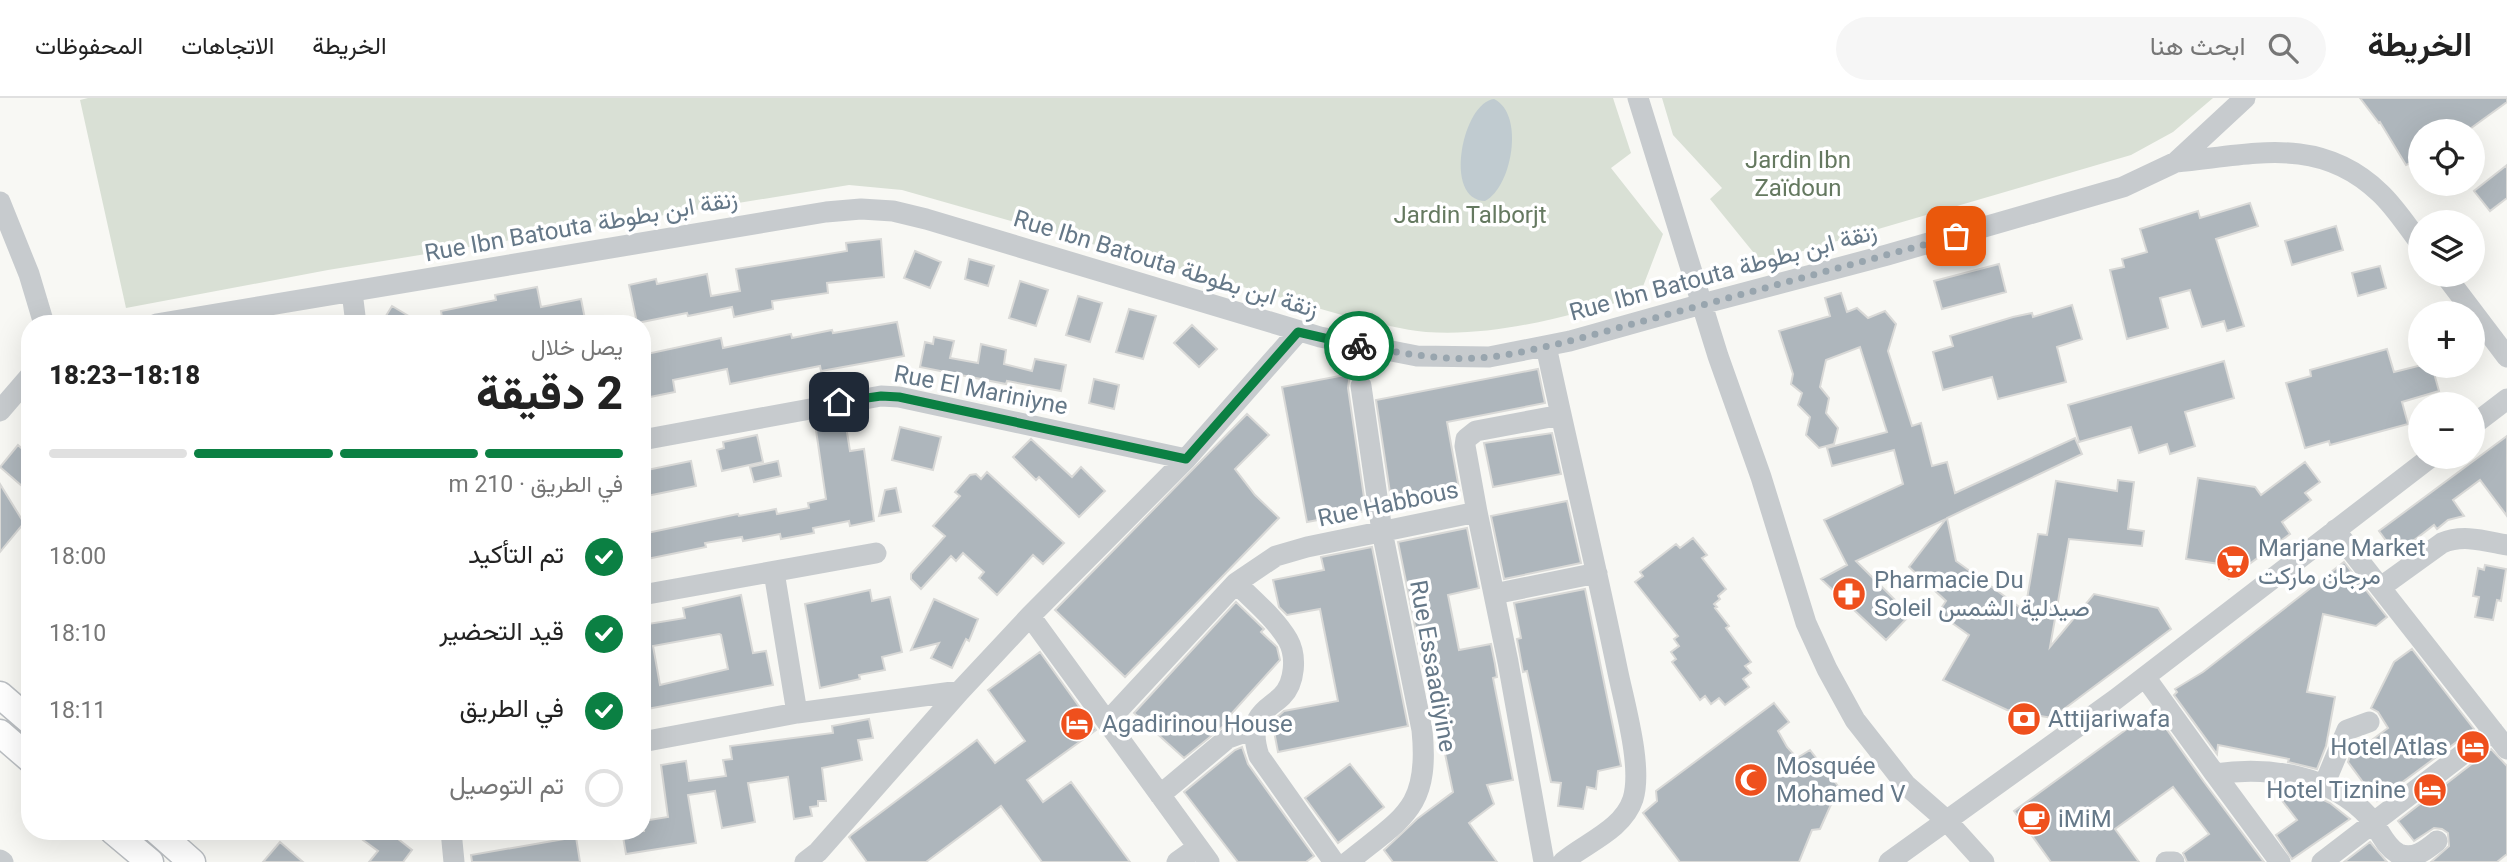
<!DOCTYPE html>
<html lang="ar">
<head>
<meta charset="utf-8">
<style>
	body { margin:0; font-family:Roboto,Vazirmatn,sans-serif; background:#f6f6f6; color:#222; direction:rtl; height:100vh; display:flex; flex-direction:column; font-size:26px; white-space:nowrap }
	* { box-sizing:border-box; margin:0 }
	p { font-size:23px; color:#767676 }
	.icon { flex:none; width:38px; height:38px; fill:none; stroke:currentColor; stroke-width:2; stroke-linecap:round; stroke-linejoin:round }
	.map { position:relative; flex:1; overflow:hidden; direction:ltr }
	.sheet { position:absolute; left:21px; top:217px; width:630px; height:525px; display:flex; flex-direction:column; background:#fff; border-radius:28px; box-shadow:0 7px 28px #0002; direction:rtl }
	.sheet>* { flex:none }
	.fabs { position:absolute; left:2408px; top:21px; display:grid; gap:14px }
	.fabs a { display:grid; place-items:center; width:77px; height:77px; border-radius:50%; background:#fff; box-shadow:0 7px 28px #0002; font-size:35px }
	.pin { position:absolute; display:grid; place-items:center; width:60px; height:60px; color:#fff; margin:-30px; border-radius:14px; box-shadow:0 4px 10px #0006 }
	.courier { position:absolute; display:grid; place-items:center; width:70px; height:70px; margin:-35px; border:5px solid #0b8043; border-radius:50%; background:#fff; color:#222; box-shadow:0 2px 9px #0007 }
	.overview em { font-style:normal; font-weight:800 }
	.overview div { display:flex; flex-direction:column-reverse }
	.overview { display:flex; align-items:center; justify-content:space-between; height:119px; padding:0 28px }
	h1 { font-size:46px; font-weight:800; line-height:52px }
	.bar { display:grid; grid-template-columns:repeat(4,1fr); gap:10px 7px; align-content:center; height:84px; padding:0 28px }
	.bar i { height:9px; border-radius:5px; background:#e0e0e0 }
	.bar .on { background:#0b8043 }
	.bar p { grid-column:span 4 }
	ol { padding:0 28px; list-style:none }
	li { display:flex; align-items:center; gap:21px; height:77px }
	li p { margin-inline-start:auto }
	li .icon { padding:7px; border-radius:50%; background:#0b8043; color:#fff; stroke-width:4 }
	li:last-child { color:#767676 }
	li i { width:38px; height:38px; border:4px solid #e0e0e0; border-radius:50% }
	header { display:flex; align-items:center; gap:42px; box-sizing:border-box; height:98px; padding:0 35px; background:#fff; border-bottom:2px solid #e0e0e0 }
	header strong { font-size:33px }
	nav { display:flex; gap:38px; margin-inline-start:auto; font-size:24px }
	.search { width:490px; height:63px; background:#f6f6f6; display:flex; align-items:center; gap:18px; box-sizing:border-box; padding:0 24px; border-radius:38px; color:#767676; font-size:26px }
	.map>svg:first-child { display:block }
	.green { fill:#d9e0d5 }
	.water { fill:#c0cbd0 }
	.building { fill:#aeb6bc; stroke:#d9d9d7; stroke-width:2; fill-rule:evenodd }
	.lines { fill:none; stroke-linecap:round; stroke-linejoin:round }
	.major-casing { stroke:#babec2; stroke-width:29 }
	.minor { stroke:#c7cbce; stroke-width:21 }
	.major { stroke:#fff; stroke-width:26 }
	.done { stroke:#98a5ae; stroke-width:7; stroke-dasharray:0 12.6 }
	.route { stroke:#0b8043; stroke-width:9 }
	.labels { text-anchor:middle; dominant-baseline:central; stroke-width:7; stroke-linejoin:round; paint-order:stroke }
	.park-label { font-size:24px; fill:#657960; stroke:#fff }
	.street-label { font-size:24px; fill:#657888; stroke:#fff }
	.poi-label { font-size:24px; fill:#657888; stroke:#fff; text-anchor:start }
</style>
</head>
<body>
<header>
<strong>الخريطة</strong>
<div class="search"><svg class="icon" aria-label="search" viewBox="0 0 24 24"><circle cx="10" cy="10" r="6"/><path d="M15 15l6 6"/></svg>ابحث هنا</div>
<nav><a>الخريطة</a><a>الاتجاهات</a><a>المحفوظات</a></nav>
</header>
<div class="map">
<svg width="2507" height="764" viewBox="0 0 2507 764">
	<rect width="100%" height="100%" fill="#f8f8f4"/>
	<path class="green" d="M88 0H1613L1631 55 1611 70 1663 136 1639 199C1568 217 1500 239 1426 234 1403 232 1379 225 1356 221L902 92 849 87 328 172 126 210 80 2Z
		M1662 0H2213L2173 34 2131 57 1762 165 1710 101 1722 90 1673 37Z"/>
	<path class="water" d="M1494 1C1525 16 1512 89 1485 103 1442 102 1463 4 1494 1Z"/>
	<path class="building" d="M2360 0H2507V4L2467 33H2420V79L2411 65 2406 67 2380 24 2379 25Z
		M2507 67V100L2490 113 2474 93Z
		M2250 105 2258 128 2216 141 2244 228 2227 233 2224 223 2202 229 2190 192 2160 200 2168 230 2127 241 2110 172 2124 169 2122 161 2147 154 2140 131 2198 113 2200 120Z
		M2336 128 2343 152 2292 167 2285 143Z
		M881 141 884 179 827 185 828 195 772 203 773 211 734 219 732 209 688 218 687 215 637 225 629 187 656 181 657 186 707 176 711 198 740 193 736 171 847 153 846 145Z
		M915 153 941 164 930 190 904 180Z
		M969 161 994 168 988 188 965 181Z
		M1999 166 2006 194 1942 211 1934 183Z
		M2380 168 2386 190 2358 198 2352 175Z
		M1020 183 1048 192 1036 228 1009 220Z
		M537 189 541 209 581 201 586 226H565L564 221 539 226H443L441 213 496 202 495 197Z
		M1841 195 1847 214 1857 210 1868 220 1885 213 1896 226 1888 253 1912 328 1921 325 1932 368 1947 364 1955 395 2075 340 2082 356 1947 420 1956 463 2025 513 2038 436 2047 437 2056 383 2117 393 2118 382 2134 384 2128 431 2144 433 2142 448 2069 441 2050 549 2094 496 2158 510 2171 531 2052 620 2007 612 1943 582 1969 537 1938 515 1946 503 1909 469 1946 421 1856 463 1910 517 1886 542 1821 481 1847 467 1824 422 1903 386 1894 352 1832 368 1827 350 1887 334 1860 249 1826 262 1820 289 1829 300 1826 315 1838 330 1834 346 1819 350 1806 337 1810 319 1798 307 1802 295 1791 286 1793 276 1779 233 1830 218 1825 200Z
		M1078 198 1102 205 1090 244 1066 237Z
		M2072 207 2082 241 2057 249 2066 284 1998 301 1992 279 1943 292 1933 254 1953 248 1950 238 2013 219 2032 215 2033 219Z
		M392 208 422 226H381Z
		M1129 211 1156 218 1143 261 1116 254Z
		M897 224 904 258 821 273 820 268 730 286 727 271 673 282 675 294 645 300 642 287V257L721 240 723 250 791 236 792 240 832 232 833 235Z
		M1192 227 1217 251 1199 269 1174 245Z
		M934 239 954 243 950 260 978 265 981 246 1006 252 1004 266 1032 273 1035 261 1066 267 1061 293 1007 283 1006 286 920 269 925 244 933 246Z
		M2387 251 2394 274 2418 268H2432L2439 293 2402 304 2408 326 2330 347 2329 343 2305 350 2286 285 2311 278 2310 272Z
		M2224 263 2234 300 2185 314 2195 348 2170 356 2167 346 2139 355 2131 329 2079 344 2068 307Z
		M1538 271 1545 305 1447 324 1460 396 1392 408 1376 302Z
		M1350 276 1348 290 1366 413 1307 424 1282 289Z
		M1094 281 1119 287 1114 311 1089 305Z
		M1247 316 1269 337 1235 371 1255 397 1279 420 1125 579 1055 512Z
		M846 328 850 353 864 351 874 423 850 428 849 423 813 430 814 435 781 441 780 436 743 443 742 439 705 445 706 449 642 462V436L738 416 739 418 776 411 777 416 809 410 808 405 826 401 816 332Z
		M900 329 941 339 933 372 892 362Z
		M1552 335 1561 376 1493 389 1484 345Z
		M757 337 763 364 722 373 717 352 724 350 723 344Z
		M2507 338V418L2480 382 2453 402 2464 418 2448 422 2437 431 2434 427 2396 456 2379 433Z
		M1031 341 1072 379 1081 369 1105 393 1079 419 1039 379 1036 382 1013 359Z
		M18 347 30 358V395L0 369Z
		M691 363 696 388 642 399V373Z
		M778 363 781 378 754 384 750 369Z
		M2305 364 2320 384 2305 395 2311 402 2282 424 2290 436 2229 481 2219 466 2186 461 2198 380 2255 389 2261 397Z
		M987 374 1064 445 1043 466 1033 457 997 497 979 480 984 474 963 455 956 463 951 458 921 491 911 481V476L945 438 933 428 960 398 955 394 970 377 976 376 981 381Z
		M0 386 24 425 0 454Z
		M896 390 901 414 879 418 885 392Z
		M1567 403 1581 465 1504 481 1491 418Z
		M1467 430 1479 490 1448 497 1459 552 1491 546 1495 566 1497 579 1493 580 1513 682 1487 687 1494 706 1469 725 1497 764H1393L1384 752 1417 721 1453 694 1438 622 1434 623 1398 444Z
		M1693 440 1707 457 1702 460 1726 491 1718 498 1720 501 1714 506 1717 509 1715 510 1729 528 1726 530 1751 564 1745 568 1751 575 1743 581 1749 589 1725 607 1719 600 1711 606 1705 598 1700 602 1672 564 1676 561 1671 554 1679 548 1674 541 1678 538 1635 484 1643 478 1640 474 1676 446 1680 450Z
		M1372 449 1408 628 1278 654 1272 623 1275 621 1284 613 1338 603 1320 511 1287 517 1279 509 1273 482 1324 472 1321 459Z
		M2344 464 2387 519 2376 528 2323 516 2307 594 2335 599 2326 648 2317 671 2288 664 2289 661 2218 647 2217 656 2174 597 2177 594 2175 591 2203 574Z
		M2485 467 2506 471 2501 503 2497 502 2493 522 2475 519 2479 499 2473 498 2478 470 2484 472Z
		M1585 491 1621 668 1598 673 1596 691 1587 689 1583 711 1558 708 1561 685 1551 684 1527 573 1523 574 1517 541 1521 540 1514 505Z
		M870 492 872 503 890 499 902 554 882 559 885 572 859 577 860 581 820 590 805 506Z
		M741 497 753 555 766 553 773 587 642 612V527L685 520 683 510ZM719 536 721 537 728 571 660 587 653 548Z
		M934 501 978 521 969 543 966 541 952 570 931 560 939 545 911 552Z
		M1236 504 1264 531 1261 534 1277 549 1280 562 1223 625 1225 627 1184 660 1134 615Z
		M2412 551 2474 631 2377 703 2348 664 2350 658 2388 630 2378 614 2371 610 2394 564Z
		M1040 554 1096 632 1027 682 1043 704 1071 684 1130 764H1042L1001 708 926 764H867L849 739 851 737 977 642 995 665 1025 643 988 592Z
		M1774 605 1789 624 1778 633 1787 649 1797 660 1810 652 1838 688 1844 690 1838 704 1833 702 1820 731 1812 732 1799 764H1680L1643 715 1657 703 1656 693Z
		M2153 612 2204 684 2264 764H2187L2183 755 2209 736 2173 689 2115 731 2139 764H2051L2014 713Z
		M869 621 873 640 858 642 862 662 822 670 826 703H818V708L810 709 812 718 794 721 788 679 748 685 755 724 722 730 715 693 688 697 696 745 626 756 622 733H644L643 723 668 719 661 667 686 663 689 683 726 678 723 662 732 661 730 648 833 635 832 628Z
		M1242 649 1248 666 1314 758 1306 764H1238L1184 694 1235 652Z
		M2491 651 2507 668V756L2497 764H2431L2449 748 2448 735 2442 731 2434 730 2414 743 2398 723Z
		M1350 666 1384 709 1338 745 1305 700Z
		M2279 689 2313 697 2330 705 2350 721 2292 761 2276 737 2297 722 2277 696Z
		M370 733H388L412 752 403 764H369L378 753 363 742Z
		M576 739 580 764H472L471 757Z
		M280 744 303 764H263Z
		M2370 744 2387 764H2344Z"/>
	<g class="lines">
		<g class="major-casing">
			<path id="major" d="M0 597 30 623
				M0 635 30 661
				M113 733 150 764
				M157 733 192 764"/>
		</g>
		<path class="minor" d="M1638 0 1718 258 1761 379 1806 525 1827 571 1855 622 1906 687 1946 722 1984 764
			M2176 64C2251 57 2319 36 2380 95 2395 109 2407 128 2420 145
			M0 104 29 176 44 226
			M2445 177 2507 259
			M352 194 356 226
			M156 226 826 114 861 111 893 113 926 121 1320 239 1417 258 1489 259 1570 243 1702 206 1887 157 2123 89 2176 64 2245 0
			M1546 248C1569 356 1595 463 1617 570 1624 605 1643 668 1633 701 1623 732 1585 745 1563 764
			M0 313 30 278
			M2473 327 2507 301
			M642 342 881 298 899 299 1186 361
			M1477 414 1465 348 1466 341 1476 333 1561 317
			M2335 432 2507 651
			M774 474 797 615
			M1236 485C1254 503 1275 520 1288 542 1297 558 1295 585 1282 598 1274 606 1263 611 1258 621 1253 633 1255 646 1259 658L1334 764
			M2381 489 2442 445C2463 436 2485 443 2507 447
			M1494 496 1597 475
			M642 497 876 455
			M1030 518 1209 764
			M2145 579 2215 676C2269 668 2331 677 2369 719 2379 730 2385 750 2399 756 2414 762 2426 752 2437 743
			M1108 623 1236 485 1276 458 1307 449 1477 414 1508 564 1544 764
			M642 644 797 615 960 593
			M2215 676 2280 764
			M2324 687 2347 632 2369 624
			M1160 697 1228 640 1256 630
			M451 733 454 764
			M0 762 3 764
			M805 764 818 754 960 593 1030 518 1186 361 1298 234
			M1177 764 1198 749
			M1348 764C1403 719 1430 711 1422 632L1382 433 1361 288
			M1889 764 2116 601 2431 359
			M2166 764H2174
			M2322 764 2493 633"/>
		<use href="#major" class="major"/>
	</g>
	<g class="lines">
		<path class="done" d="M1359 248C1403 255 1446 264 1490 259 1517 256 1544 249 1570 243L1956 138"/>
		<path class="route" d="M839 304 881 298 899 299 1186 361 1298 234 1359 248"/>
	</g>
	<defs>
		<g id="supermarket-disc" transform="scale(1.75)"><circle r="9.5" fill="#ef501d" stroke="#fff"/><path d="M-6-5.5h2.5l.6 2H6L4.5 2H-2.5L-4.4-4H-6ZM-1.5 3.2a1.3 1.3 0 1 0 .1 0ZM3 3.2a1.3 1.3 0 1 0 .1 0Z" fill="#fff"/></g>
		<g id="pharmacy-disc" transform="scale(1.75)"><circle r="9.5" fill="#ef501d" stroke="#fff"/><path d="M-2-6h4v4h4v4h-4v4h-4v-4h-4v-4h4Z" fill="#fff"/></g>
		<g id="bank-disc" transform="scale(1.75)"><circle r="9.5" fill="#ef501d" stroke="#fff"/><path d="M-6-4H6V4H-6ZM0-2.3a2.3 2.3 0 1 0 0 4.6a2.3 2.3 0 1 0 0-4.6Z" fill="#fff"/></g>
		<g id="hotel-disc" transform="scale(1.75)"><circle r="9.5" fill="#ef501d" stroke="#fff"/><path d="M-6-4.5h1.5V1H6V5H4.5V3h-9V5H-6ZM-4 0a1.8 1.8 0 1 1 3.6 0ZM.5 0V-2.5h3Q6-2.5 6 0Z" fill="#fff"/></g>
		<g id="mosque-disc" transform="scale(1.75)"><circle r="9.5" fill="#ef501d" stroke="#fff"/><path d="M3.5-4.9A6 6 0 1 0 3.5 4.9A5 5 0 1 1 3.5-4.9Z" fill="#fff"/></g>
		<g id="cafe-disc" transform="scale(1.75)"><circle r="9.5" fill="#ef501d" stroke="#fff"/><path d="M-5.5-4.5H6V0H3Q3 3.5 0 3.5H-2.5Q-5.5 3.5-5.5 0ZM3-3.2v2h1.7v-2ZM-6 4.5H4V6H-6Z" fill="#fff"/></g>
	</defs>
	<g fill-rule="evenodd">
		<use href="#supermarket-disc" x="2233" y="464"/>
		<use href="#pharmacy-disc" x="1849" y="496"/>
		<use href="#bank-disc" x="2024" y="621"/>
		<use href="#hotel-disc" x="1077" y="626"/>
		<use href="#hotel-disc" x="2473" y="649"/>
		<use href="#mosque-disc" x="1751" y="682"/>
		<use href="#hotel-disc" x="2430" y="692"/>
		<use href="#cafe-disc" x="2034" y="721"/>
	</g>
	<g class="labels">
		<g class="park-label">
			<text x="1798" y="62">Jardin Ibn<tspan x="1798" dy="28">Zaïdoun</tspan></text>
			<text x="1470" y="117">Jardin Talborjt</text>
		</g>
		<g class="street-label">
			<text transform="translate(581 128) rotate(-10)">Rue Ibn Batouta زنقة ابن بطوطة</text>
			<text transform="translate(1166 166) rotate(17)">Rue Ibn Batouta زنقة ابن بطوطة</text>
			<text transform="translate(1723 174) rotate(-15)">Rue Ibn Batouta زنقة ابن بطوطة</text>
			<text transform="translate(981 292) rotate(11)">Rue El Mariniyne</text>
			<text transform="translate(1388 406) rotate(-12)">Rue Habbous</text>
			<text transform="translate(1433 568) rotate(80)">Rue Essaadiyine</text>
		</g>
		<g class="poi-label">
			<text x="2258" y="450">Marjane Market<tspan x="2258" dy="28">مرجان ماركت</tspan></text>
			<text x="1874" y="482">Pharmacie Du<tspan x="1874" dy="28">Soleil صيدلية الشمس</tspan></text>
			<text x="2048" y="621">Attijariwafa</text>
			<text x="1102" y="626">Agadirinou House</text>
			<text x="2448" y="649" text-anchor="end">Hotel Atlas</text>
			<text x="1776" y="668">Mosquée<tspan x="1776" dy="28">Mohamed V</tspan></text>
			<text x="2406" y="692" text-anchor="end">Hotel Tiznine</text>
			<text x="2058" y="721">iMiM</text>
		</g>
	</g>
</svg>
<div class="fabs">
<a><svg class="icon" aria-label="locate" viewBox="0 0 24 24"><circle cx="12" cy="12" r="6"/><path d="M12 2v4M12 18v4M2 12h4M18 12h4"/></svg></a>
<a><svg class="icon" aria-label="layers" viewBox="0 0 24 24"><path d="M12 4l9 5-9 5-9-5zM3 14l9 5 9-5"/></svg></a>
<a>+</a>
<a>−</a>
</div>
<div class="pin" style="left:1956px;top:138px;background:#ea580c"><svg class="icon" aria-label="bag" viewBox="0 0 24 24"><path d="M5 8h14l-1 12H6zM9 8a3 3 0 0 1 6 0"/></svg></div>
<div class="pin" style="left:839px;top:304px;background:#1f2937"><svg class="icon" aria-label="home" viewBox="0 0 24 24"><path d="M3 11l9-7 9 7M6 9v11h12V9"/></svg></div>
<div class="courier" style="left:1359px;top:248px"><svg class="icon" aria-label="bike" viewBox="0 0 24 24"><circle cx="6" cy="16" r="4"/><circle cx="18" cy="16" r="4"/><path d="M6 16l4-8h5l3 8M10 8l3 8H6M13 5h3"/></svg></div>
<section class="sheet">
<div class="overview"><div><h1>2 دقيقة</h1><p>يصل خلال</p></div><em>18:18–18:23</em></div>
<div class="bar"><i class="on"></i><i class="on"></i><i class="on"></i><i></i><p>في الطريق · 210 m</p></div>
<ol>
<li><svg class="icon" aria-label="check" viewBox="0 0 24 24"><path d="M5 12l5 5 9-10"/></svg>تم التأكيد<p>18:00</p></li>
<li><svg class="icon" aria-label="check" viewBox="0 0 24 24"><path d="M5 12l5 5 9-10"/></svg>قيد التحضير<p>18:10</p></li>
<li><svg class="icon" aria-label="check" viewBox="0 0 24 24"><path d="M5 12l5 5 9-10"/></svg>في الطريق<p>18:11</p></li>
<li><i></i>تم التوصيل</li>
</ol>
</section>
</div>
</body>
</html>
